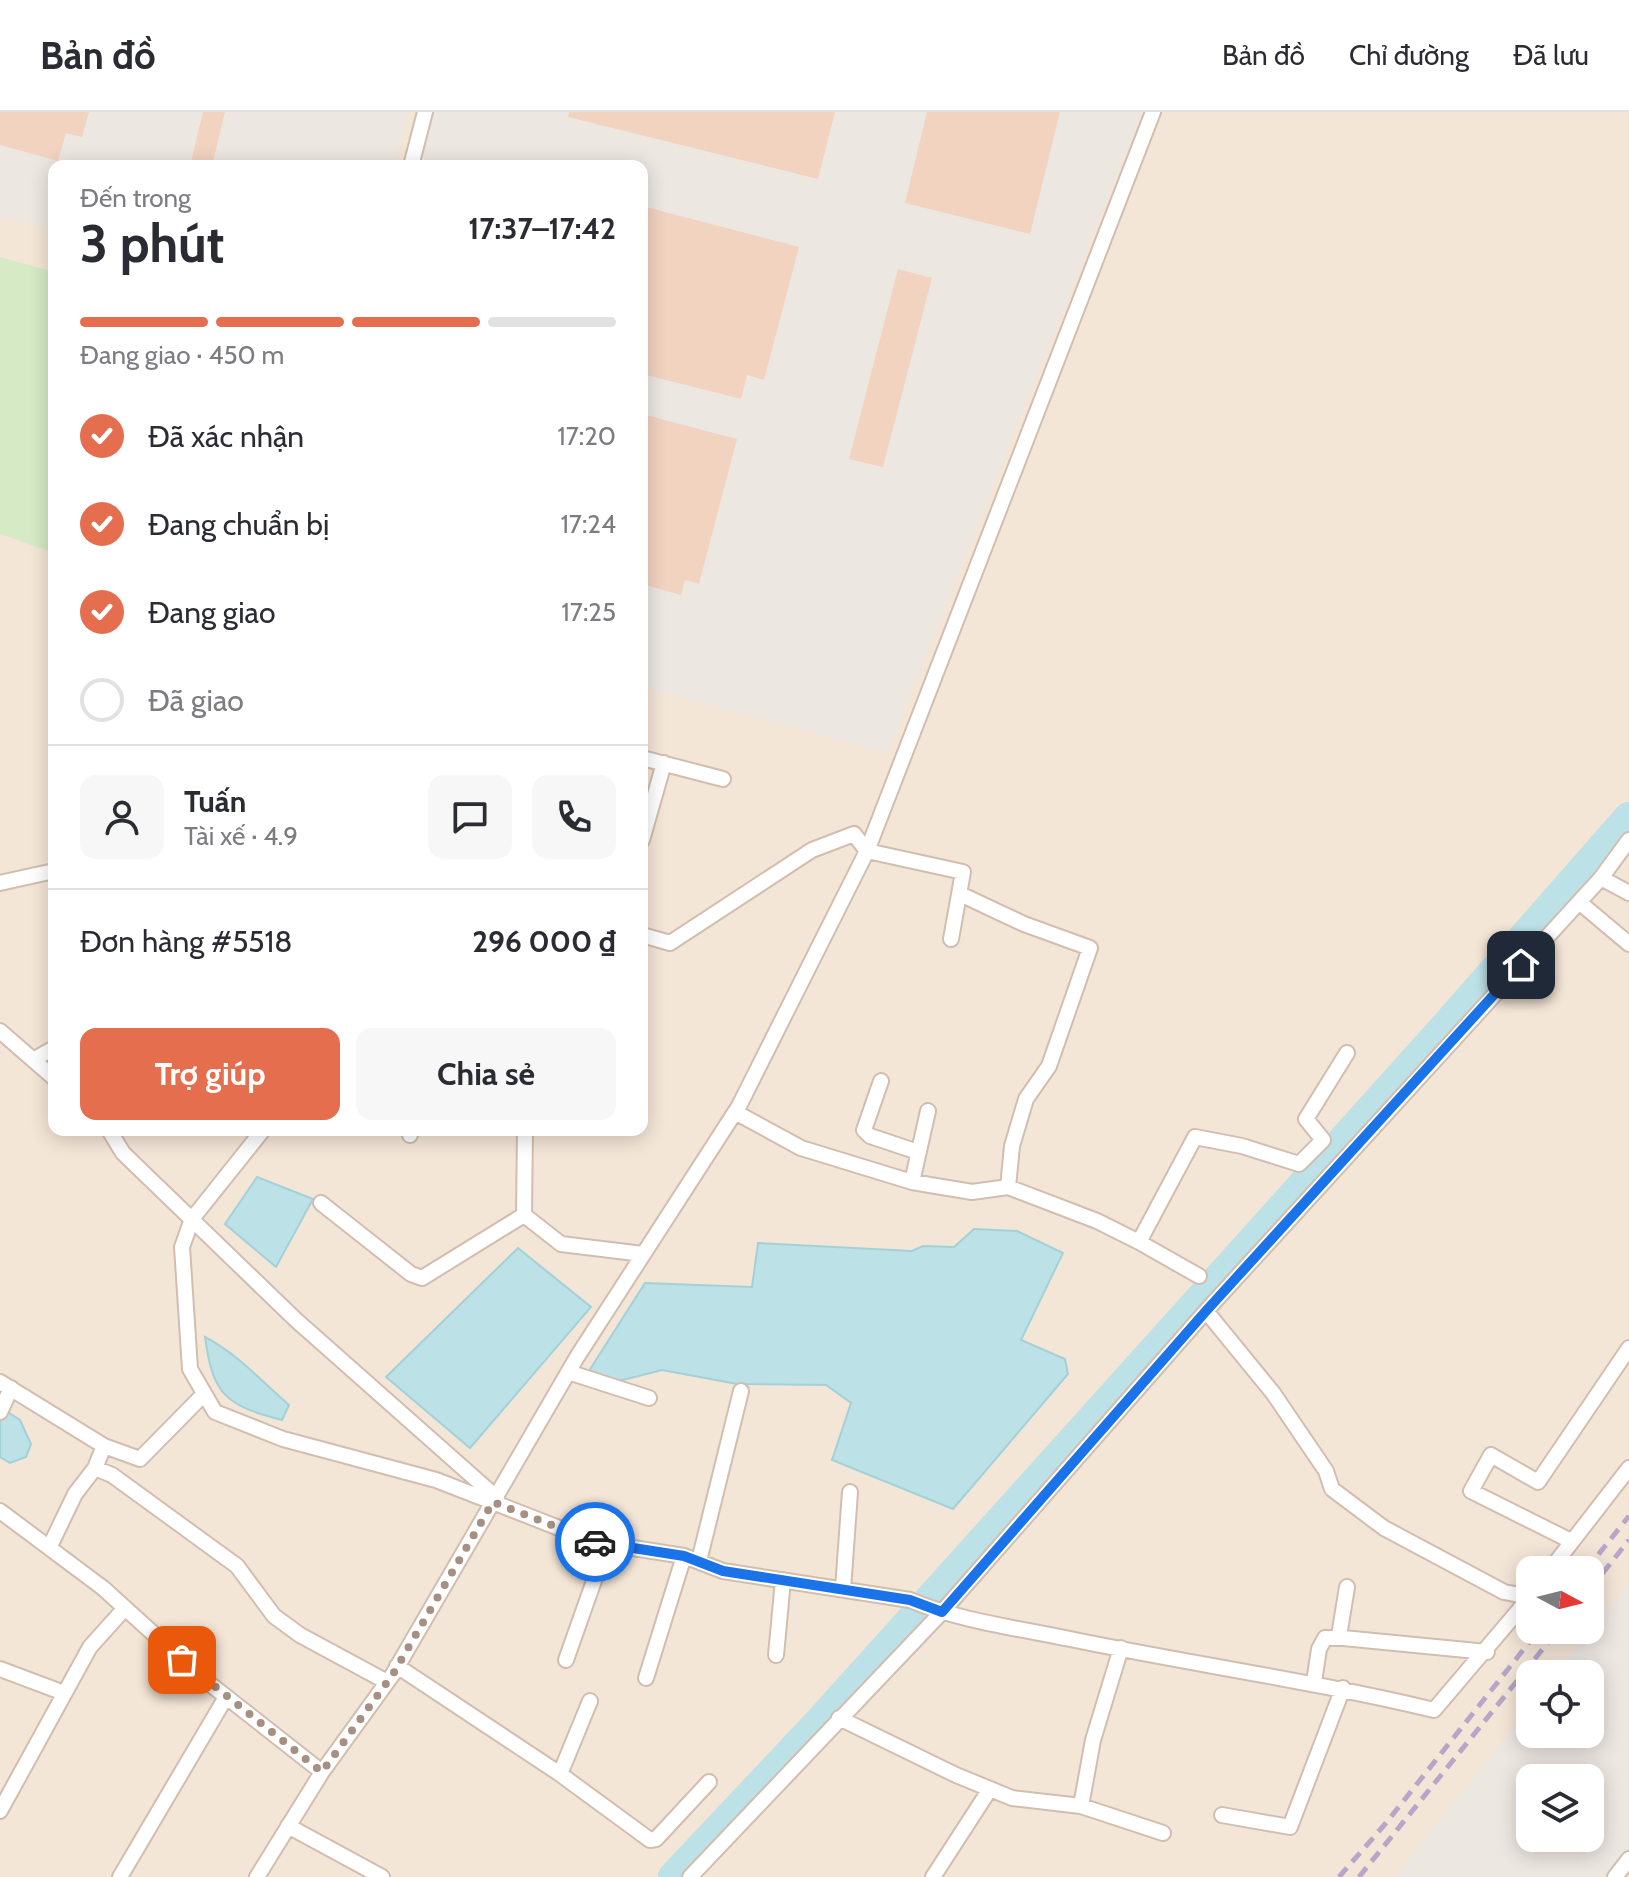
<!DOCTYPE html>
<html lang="vi">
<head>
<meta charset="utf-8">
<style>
	body { margin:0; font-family:Cabin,sans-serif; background:#f7f7f7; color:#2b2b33; height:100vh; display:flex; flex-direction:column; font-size:30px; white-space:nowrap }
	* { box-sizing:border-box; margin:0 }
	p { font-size:26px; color:#7c7c81 }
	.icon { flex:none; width:44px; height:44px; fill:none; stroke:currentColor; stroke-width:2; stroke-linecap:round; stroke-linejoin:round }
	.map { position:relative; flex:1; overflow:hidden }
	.details { position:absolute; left:48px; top:48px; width:600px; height:976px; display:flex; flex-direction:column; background:#fff; border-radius:16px; box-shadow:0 4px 20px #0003 }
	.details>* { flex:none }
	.needle { width:52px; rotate:97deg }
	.tools { position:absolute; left:1516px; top:1444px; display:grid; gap:16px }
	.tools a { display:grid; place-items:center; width:88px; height:88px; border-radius:16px; background:#fff; box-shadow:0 4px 20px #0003; font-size:40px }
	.pin { position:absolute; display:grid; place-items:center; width:68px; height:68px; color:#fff; margin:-34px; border-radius:16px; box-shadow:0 4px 12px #0006 }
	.courier { position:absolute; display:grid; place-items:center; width:80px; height:80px; margin:-40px; border:6px solid #1a73e8; border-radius:50%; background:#fff; color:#222; box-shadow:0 2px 10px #0007 }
	.head em { font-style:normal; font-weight:700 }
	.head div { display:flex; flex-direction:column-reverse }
	.head { display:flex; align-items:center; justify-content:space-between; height:136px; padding:0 32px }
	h1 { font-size:52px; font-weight:700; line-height:60px }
	.bar { display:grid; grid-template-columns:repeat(4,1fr); gap:12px 8px; align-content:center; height:96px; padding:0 32px }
	.bar i { height:10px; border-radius:6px; background:#e1e1e2 }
	.bar .current { background:#e56e4f }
	.bar p { grid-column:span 4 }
	.line { display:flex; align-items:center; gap:20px; padding:0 32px; border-top:2px solid #e1e1e2 }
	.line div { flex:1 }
	.round { display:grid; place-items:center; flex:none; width:84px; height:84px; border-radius:16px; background:#f7f7f7 }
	ol { padding:0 32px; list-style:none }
	li { display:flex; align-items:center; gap:24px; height:88px }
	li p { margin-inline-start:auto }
	li .icon { padding:8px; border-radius:50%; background:#e56e4f; color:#fff; stroke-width:4 }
	li:last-child { color:#7c7c81 }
	li i { width:44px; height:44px; border:4px solid #e1e1e2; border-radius:50% }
	.primary-button { display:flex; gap:16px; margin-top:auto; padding:16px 32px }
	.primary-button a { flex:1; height:92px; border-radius:16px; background:#e56e4f; color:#fff; font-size:32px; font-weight:700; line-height:92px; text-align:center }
	.primary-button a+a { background:#f7f7f7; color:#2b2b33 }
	header { display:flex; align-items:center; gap:48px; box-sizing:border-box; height:112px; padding:0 40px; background:#fff; border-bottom:2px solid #e1e1e2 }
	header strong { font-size:38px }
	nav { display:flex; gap:44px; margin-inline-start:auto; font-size:28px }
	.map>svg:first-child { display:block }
	.residential { fill:#f4e6d7; fill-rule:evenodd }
	.industrial { fill:#ede7e2; fill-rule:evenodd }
	.green { fill:#d6eac6 }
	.water { fill:#bce1e6; stroke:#a3d1d8; stroke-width:2 }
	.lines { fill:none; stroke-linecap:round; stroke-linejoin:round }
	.river { stroke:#bce1e6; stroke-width:32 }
	.building { fill:#f2d3c0 }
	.street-casing { stroke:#d1beb0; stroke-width:18 }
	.street { stroke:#fff; stroke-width:14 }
	.rail { stroke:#b7a6c7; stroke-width:5; stroke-dasharray:12 8; stroke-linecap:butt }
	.done { stroke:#a69083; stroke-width:8; stroke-dasharray:0 14.4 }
	.route { stroke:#1a73e8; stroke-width:10 }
</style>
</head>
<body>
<header>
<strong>Bản đồ</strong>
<nav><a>Bản đồ</a><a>Chỉ đường</a><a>Đã lưu</a></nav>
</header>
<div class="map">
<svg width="1629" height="1765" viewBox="0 0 1629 1765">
	<rect width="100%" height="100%" fill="#fcf4e8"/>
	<path class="residential" d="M0 0H1629V1765H0ZM54 54H642V1018H54ZM1530 1458H1590V1518H1530ZM1530 1562H1590V1622H1530ZM1530 1666H1590V1726H1530Z"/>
	<path class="industrial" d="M0 0H408L394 54H54V118L0 104Z
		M434 0H1141L887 641 642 574V54H420Z
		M1629 1471V1742L1613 1765H1394L1530 1595V1622H1590V1562H1556ZM1530 1666H1590V1726H1530Z"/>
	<path class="green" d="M0 145 54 160V441L0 422Z"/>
	<path class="water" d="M257 1065 313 1087 276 1155 225 1112Z
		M974 1117 1017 1119 1063 1141 1021 1228 1065 1247 1068 1262 953 1397 832 1348 851 1291 826 1273 737 1272 662 1258 619 1269 589 1259 645 1171 752 1175 758 1131 912 1139 923 1134 954 1135Z
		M518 1136 591 1195 470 1336 386 1265Z
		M205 1225C239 1243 260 1268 289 1293L282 1308C225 1293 213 1283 205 1225Z
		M0 1295 20 1308 31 1332 26 1345 10 1351 0 1345Z"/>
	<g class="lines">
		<path class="river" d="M674 1765 821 1609 1443 918 1629 706"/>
	</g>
	<path class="building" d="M0 0H89L82 25 66 21 58 49 0 33Z
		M203 0H225L212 54H190Z
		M569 0H835L818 67 568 5Z
		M927 0H1060L1030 122 905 91Z
		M642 94 799 135 764 268 747 263 741 287 642 262Z
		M898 157 932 166 883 355 849 347Z
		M642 302 737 327 699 472 685 468 681 483 642 472Z"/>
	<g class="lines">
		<g class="street-casing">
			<path id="street" d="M411 54 425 0
				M642 646 723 667
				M642 728 664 651
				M1629 728 1601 766 1629 781
				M0 771 54 759
				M960 782 1024 812 1090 836 1049 954 1026 987 1012 1034 1008 1075
				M1579 790 1629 832
				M642 823 670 831 812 738 854 722 867 739 963 760 951 827
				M0 919 54 966
				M33 948 54 936
				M881 969 864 1018 870 1024 918 1040
				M735 1000 801 1036 912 1070 972 1080 1008 1075 1097 1109 1139 1130
				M109 1018 123 1041 296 1208 497 1386
				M263 1018 192 1107 182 1135 190 1257 215 1300 283 1327 436 1368 595 1430 684 1444 723 1459 910 1488C960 1509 1017 1516 1070 1527 1191 1552 1313 1569 1434 1598L1530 1485 1504 1480 1384 1416 1332 1377 1326 1359 1273 1281 1206 1199
				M525 1018 524 1103 561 1132 643 1142
				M410 1023 411 1018
				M912 1070 928 999
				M321 1091 411 1162 422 1166 524 1103
				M1199 1164 1139 1130 1195 1025 1242 1034 1299 1052 1323 1028 1306 1007 1347 941
				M568 1260 649 1286
				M0 1270 104 1334
				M0 1300 11 1276
				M95 1356 112 1363 237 1454 274 1504 300 1523 387 1570
				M0 1399 103 1476 201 1565 322 1660
				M1571 1429 1471 1379 1491 1343 1538 1370 1629 1236
				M50 1434 75 1382 95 1356 104 1334 140 1347 202 1284
				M699 1449 741 1279
				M1550 1458 1629 1356
				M1347 1475 1339 1524 1343 1526 1487 1540
				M843 1477 850 1380
				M776 1543 783 1468
				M566 1548 607 1432
				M397 1554 560 1662 650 1728 656 1727 709 1670
				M0 1557 64 1581
				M646 1566 684 1444
				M1314 1570 1319 1537 1325 1526H1343
				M839 1606 956 1663 1012 1686 1081 1694 1163 1721
				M560 1662 590 1589
				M1081 1694 1093 1628 1121 1536
				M0 1699 90 1535 125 1496
				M1222 1703 1290 1715 1343 1576
				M288 1714 382 1765
				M120 1765 226 1585
				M257 1765 322 1660 393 1562 577 1245 739 994 867 739 1153 0
				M690 1765 942 1500 1206 1199 1601 766
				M933 1765 990 1677
				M1615 1765 1629 1747"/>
		</g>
		<use href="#street" class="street"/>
		<path class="rail" d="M1586 1458 1629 1404
			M1590 1477 1629 1428
			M1339 1765 1386 1711 1539 1518
			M1359 1765 1558 1518"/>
	</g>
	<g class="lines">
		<path class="done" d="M182 1548 322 1660 393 1562 493 1390 595 1430"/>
		<path class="route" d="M595 1430 684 1444 723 1459 910 1488 942 1500 1206 1199 1521 853"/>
	</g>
</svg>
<div class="tools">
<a><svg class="needle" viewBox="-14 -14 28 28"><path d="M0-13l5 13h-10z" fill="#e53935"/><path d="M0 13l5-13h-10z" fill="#7c7c81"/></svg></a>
<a><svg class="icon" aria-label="locate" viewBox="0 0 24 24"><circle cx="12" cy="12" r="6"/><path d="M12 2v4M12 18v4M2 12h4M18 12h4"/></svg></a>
<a><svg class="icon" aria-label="layers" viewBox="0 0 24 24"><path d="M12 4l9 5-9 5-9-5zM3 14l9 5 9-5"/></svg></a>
</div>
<div class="pin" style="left:182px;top:1548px;background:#ea580c"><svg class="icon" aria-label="bag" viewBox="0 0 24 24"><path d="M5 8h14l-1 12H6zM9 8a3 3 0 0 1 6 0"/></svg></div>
<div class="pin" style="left:1521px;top:853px;background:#1f2937"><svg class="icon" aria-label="home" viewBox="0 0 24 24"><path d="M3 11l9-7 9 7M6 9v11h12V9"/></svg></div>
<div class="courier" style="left:595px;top:1430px"><svg class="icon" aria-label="car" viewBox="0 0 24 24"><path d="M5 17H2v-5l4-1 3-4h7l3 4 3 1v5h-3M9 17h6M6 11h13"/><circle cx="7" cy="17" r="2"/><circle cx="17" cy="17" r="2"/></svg></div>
<section class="details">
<div class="head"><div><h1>3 phút</h1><p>Đến trong</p></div><em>17:37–17:42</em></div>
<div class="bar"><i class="current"></i><i class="current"></i><i class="current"></i><i></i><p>Đang giao · 450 m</p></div>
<ol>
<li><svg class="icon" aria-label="check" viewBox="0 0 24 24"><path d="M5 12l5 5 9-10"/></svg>Đã xác nhận<p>17:20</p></li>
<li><svg class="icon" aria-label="check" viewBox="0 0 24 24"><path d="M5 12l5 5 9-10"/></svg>Đang chuẩn bị<p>17:24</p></li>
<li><svg class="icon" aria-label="check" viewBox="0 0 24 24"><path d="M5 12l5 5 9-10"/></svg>Đang giao<p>17:25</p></li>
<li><i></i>Đã giao</li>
</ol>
<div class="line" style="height:144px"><a class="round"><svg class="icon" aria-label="person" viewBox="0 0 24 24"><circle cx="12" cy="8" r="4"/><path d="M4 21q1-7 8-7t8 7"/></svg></a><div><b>Tuấn</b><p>Tài xế · 4.9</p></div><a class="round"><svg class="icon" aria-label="chat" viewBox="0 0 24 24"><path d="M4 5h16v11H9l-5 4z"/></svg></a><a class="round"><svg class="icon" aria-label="phone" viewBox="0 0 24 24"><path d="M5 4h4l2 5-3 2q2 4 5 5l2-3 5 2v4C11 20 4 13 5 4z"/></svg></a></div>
<div class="line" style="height:104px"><div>Đơn hàng #5518</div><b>296 000 ₫</b></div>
<div class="primary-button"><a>Trợ giúp</a><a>Chia sẻ</a></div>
</section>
</div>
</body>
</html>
